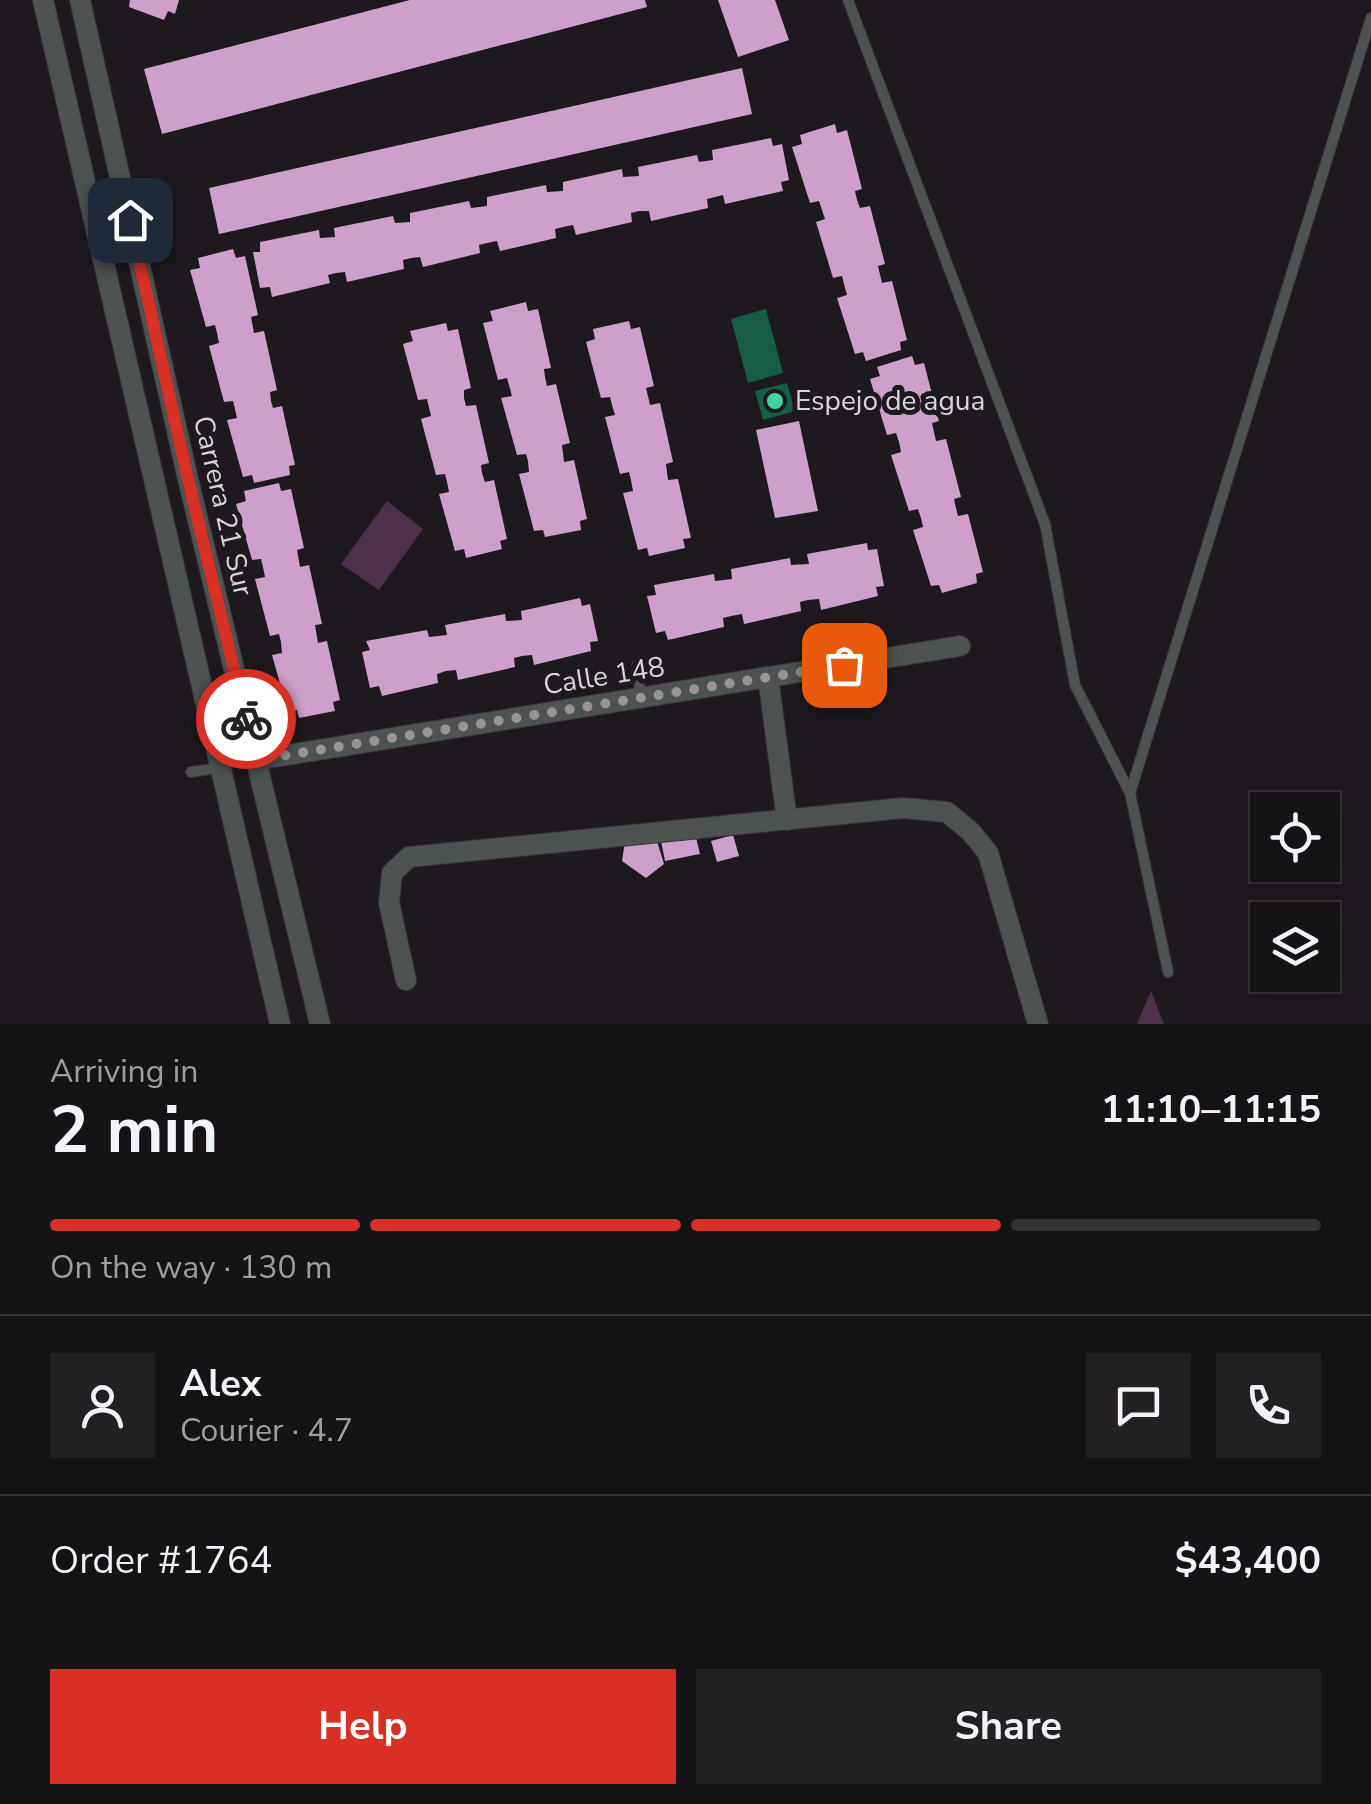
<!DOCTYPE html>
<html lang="en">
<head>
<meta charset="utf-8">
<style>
	body { margin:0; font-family:"Nunito Sans",sans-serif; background:#232023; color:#f1f3f6; height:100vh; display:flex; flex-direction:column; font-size:38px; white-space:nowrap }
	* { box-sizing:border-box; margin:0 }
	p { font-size:32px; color:#9e9ea1 }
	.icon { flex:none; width:55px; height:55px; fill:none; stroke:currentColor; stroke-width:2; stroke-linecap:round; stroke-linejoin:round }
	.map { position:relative; height:1024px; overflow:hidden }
	.drawer { display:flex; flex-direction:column; background:#161316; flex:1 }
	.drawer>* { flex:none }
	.buttons { position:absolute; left:1250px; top:792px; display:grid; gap:20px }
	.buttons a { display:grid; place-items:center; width:90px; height:90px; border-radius:0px; background:#161316; box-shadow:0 5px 25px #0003,0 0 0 2px #353235; font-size:50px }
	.pin { position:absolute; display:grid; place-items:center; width:85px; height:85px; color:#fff; margin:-42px; border-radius:20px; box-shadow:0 5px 15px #0006 }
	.courier { position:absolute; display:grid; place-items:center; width:100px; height:100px; margin:-50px; border:8px solid #d93025; border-radius:50%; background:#fff; color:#222; box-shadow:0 2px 12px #0007 }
	.head em { font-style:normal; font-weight:700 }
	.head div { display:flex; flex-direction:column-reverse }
	.head { display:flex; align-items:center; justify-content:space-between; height:170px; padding:0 50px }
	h1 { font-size:65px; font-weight:700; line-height:75px }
	.bar { display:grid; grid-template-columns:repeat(4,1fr); gap:15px 10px; align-content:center; height:120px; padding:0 50px }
	.bar i { height:12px; border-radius:8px; background:#353235 }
	.bar .current { background:#d93025 }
	.bar p { grid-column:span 4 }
	.line { display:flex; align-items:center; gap:25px; padding:0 50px; border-top:2px solid #353235 }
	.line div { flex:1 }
	.round { display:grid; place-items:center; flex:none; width:105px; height:105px; border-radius:0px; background:#232023 }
	.primary-button { display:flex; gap:20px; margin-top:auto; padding:20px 50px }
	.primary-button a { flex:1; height:115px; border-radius:0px; background:#d93025; color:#fff; font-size:40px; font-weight:700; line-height:115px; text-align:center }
	.primary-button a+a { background:#232023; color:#f1f3f6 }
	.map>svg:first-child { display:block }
	.green { fill:#4d314b }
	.water { fill:#155d45 }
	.building { fill:#ce9fca }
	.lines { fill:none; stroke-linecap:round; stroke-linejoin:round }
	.service-casing { stroke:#383338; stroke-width:12 }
	.minor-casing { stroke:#383338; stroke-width:22 }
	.service { stroke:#4e5250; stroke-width:10 }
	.minor { stroke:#4e5250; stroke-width:20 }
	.done { stroke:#979396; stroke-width:10; stroke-dasharray:0 18 }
	.route { stroke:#d93025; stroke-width:12 }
	.poi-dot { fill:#3fd4a2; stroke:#1e191e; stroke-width:4 }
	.labels { text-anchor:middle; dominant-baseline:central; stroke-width:10; stroke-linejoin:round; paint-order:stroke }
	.poi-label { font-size:28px; fill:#d8d4d7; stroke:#1e191e; text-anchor:start }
	.street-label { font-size:28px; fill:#d8d4d7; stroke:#1e191e }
</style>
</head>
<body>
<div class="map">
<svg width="1371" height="1024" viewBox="0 0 1371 1024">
	<rect width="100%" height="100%" fill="#1e191e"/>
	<path class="green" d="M387 501 423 529 379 590 341 564Z
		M1151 991 1164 1024H1137Z"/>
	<path class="water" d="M766 309 783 373 748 383 731 319Z
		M787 383 795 411 763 420 755 391Z"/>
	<path class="building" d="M130 0H179L175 14 168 11 164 20 129 7Z
		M410 0H645L647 7 162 134 144 69Z
		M718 0H775L789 40 738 57Z
		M742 68 752 114 219 234 209 188Z
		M835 124 837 133 847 130 862 189 855 191 857 200 860 208 870 206 885 264 878 266 882 283 892 281 907 340 900 342 901 350 866 361 863 352 855 354 837 298 847 295 844 284 842 276 833 278 816 222 825 219 819 201 810 203 792 147 802 144 800 135Z
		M771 138 773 146 782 144 789 180 781 182 783 191 725 204 723 195 707 199 708 208 651 221 649 211H639L631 213 632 222 576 235 573 225 563 227 555 229 556 238 500 251 497 241 487 243 479 245 480 253 423 267 420 257 411 258 403 260 404 269 347 282 345 272 336 273 328 275 330 283 272 297 270 287 260 288 253 252H260V242L319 230 320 238 335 237 334 228 393 216 395 223 410 222V213L469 201 471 208 487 206V197L546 185 547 192 563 191V182L622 169 623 177 639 176 638 167 697 155 699 162 713 160 712 150Z
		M233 249 236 258 245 256 258 315 251 317 254 333 264 331 277 390 270 392 271 401 273 408 282 406 295 465 289 466 290 475 254 483 252 475 243 477 227 420 237 418 235 409 233 401 224 402 209 346 219 343 217 333 215 325 206 327 190 270 200 268 198 258Z
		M526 302 528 311 538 309 551 368 544 369 545 377 547 386 556 384 570 443 562 445 564 462 574 460 587 519 580 521 581 530 545 537 543 530 534 531 519 474 529 472 528 461 526 454 517 455 501 398 512 396 507 378 498 380 483 323 493 321 490 311Z
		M629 321 631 329 640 327 654 386 646 388 648 396 650 405 660 403 673 462 666 464 668 480 678 479 691 538 683 539 685 548 649 556 647 548 638 550 623 493 633 491 631 480 629 472 620 474 605 417 615 415 612 405 610 397 601 398 586 342 595 339 593 329Z
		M446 323 448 331 458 329 471 388 464 390V398L466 406 476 405 489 463 481 465 482 473 485 482 494 480 507 539 500 541 502 549 466 558 464 549 455 551 439 494 449 492 447 482 445 474 436 475 421 419 431 416 427 399 418 400 403 344 413 341 410 331Z
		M912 356 915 365 924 363 939 421 932 423 936 441 946 439 961 497 954 499 956 508 958 516 968 514 983 572 976 574 977 583 942 593 939 585 931 586 913 530 923 527 921 518 918 509 909 511 891 455 901 452 899 442 896 433 887 435 870 379 880 376 877 367Z
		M799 421 818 511 775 518 756 430Z
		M279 483 281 491 291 489 304 548 297 550 300 567 309 565 322 624 315 625 318 643 327 641 340 700 333 702 335 711 299 718 297 710 288 712 272 655 282 653 281 642 279 634 270 636 255 579 265 577 263 567 261 559 252 560 236 504 246 501 244 491Z
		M867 543 868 550 877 549 884 586 876 587 878 596 821 610 819 599 808 600 800 602 801 611 744 624 742 614 731 616 723 618 724 627 668 640 665 631 656 633 647 596 656 595 654 585 714 574 715 581 732 579 731 569 790 558 791 565 809 564 807 554Z
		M580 598 582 606 590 604 598 641 590 642 591 651 534 665 532 655 522 656 514 658 515 667 458 680 456 670 446 671 437 674 438 683 382 696 379 686 370 688 362 652 370 650 366 641 427 630 429 637 447 635 445 625 505 614 506 621 522 620 521 611Z
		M695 833 700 854 665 861 661 841Z
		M733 835 739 856 717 862 711 841Z
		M656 838 664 864 646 878 622 861 625 841Z"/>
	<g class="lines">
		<g class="service-casing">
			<path id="service" d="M848 0 1045 524 1075 685 1130 793 1168 972
				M637 665 641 697
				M191 772 219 768
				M1130 793 1371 18"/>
		</g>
		<g class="minor-casing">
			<path id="minor" d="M43 0 280 1024
				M80 0 187 475 320 1024
				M768 677 787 820
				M256 760 960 646
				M406 980 389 903 392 873 409 857 903 808 947 812 971 832 988 853 1038 1024"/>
		</g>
		<use href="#service" class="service"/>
		<use href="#minor" class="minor"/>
	</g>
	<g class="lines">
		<path class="done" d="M246 719 256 760 844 665"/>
		<path class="route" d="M130 220 187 475 246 719"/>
	</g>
	<circle class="poi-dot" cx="775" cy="401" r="10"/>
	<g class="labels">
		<g class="poi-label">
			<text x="795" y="401">Espejo de agua</text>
		</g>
		<g class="street-label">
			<text transform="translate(223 506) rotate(77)">Carrera 21 Sur</text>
			<text transform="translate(604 676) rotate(-9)">Calle 148</text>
		</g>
	</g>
</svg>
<div class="buttons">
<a><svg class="icon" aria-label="locate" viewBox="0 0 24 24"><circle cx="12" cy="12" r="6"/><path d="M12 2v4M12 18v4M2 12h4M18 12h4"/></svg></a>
<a><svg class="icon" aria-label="layers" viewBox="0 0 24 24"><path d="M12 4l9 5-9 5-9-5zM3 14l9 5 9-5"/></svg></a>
</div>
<div class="pin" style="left:844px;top:665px;background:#ea580c"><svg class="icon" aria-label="bag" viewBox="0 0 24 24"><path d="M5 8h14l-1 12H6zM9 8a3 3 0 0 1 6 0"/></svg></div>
<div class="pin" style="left:130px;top:220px;background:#1f2937"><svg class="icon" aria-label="home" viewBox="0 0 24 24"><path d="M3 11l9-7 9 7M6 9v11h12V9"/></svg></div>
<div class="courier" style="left:246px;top:719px"><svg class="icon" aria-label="bike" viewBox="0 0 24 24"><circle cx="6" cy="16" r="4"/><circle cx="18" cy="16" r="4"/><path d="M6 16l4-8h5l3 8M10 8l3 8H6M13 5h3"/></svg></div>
</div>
<section class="drawer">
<div class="head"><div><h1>2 min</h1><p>Arriving in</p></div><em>11:10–11:15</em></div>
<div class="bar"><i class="current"></i><i class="current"></i><i class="current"></i><i></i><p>On the way · 130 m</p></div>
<div class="line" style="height:180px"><a class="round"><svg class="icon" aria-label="person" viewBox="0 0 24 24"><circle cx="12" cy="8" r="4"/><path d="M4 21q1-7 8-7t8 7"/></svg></a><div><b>Alex</b><p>Courier · 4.7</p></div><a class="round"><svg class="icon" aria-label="chat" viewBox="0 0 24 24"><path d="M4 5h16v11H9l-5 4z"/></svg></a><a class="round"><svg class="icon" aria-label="phone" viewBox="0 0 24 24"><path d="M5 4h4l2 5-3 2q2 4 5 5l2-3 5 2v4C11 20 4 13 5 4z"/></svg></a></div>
<div class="line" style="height:130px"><div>Order #1764</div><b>$43,400</b></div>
<div class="primary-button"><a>Help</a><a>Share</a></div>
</section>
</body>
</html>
